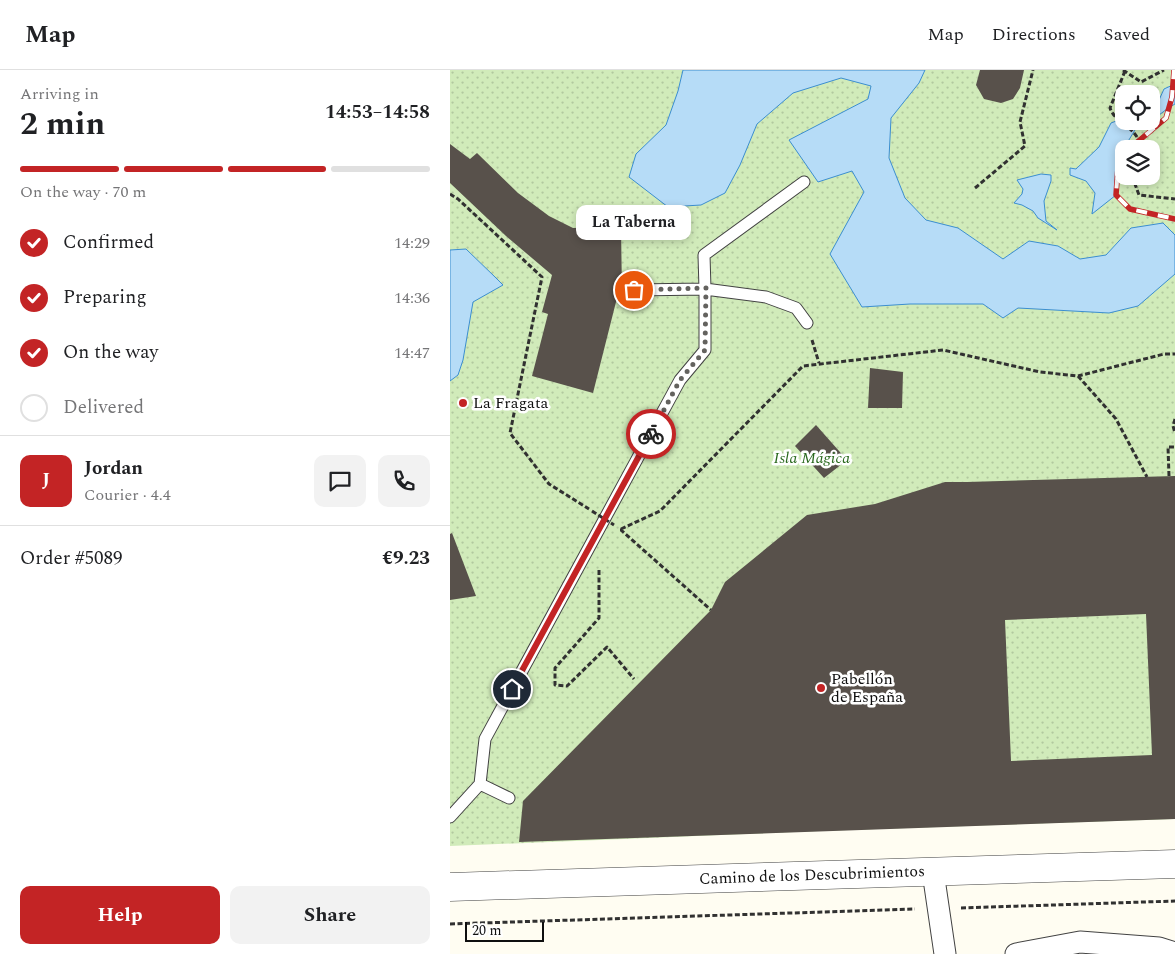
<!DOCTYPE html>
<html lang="en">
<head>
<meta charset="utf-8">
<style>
	body { margin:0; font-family:Spectral,serif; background:#f2f2f2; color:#202124; height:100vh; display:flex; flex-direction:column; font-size:19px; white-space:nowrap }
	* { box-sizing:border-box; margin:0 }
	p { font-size:16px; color:#757577 }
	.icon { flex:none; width:28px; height:28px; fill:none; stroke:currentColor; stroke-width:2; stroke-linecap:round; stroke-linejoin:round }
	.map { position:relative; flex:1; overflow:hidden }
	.drawer { display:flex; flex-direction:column; background:#fff; width:450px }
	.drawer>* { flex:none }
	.fabs { position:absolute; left:665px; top:15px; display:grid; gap:10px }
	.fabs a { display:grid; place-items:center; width:45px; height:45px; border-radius:10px; background:#fff; box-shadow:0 2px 8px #0003; font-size:25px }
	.scale { position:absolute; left:15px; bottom:12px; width:79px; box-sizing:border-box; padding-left:5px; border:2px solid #0f0f0f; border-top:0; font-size:14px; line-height:18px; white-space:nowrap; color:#0f0f0f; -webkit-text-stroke:4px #fff; paint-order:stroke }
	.pin { position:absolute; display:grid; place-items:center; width:42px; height:42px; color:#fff; margin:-21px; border:2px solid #fff; border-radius:50%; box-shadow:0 1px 5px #0007 }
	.courier { position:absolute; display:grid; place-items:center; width:50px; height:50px; margin:-25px; border:4px solid #c32425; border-radius:50%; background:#fff; color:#222; box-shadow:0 1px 6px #0007 }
	.bubble { position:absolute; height:35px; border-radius:10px; background:#fff; box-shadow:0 2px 8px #0003; font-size:16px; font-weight:700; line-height:35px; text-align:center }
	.summary em { font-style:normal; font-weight:700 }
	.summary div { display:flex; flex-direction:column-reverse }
	.summary { display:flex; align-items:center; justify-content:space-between; height:85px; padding:0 20px }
	h1 { font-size:32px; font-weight:700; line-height:38px }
	.bar { display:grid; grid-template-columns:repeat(4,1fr); gap:8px 5px; align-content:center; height:60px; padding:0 20px }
	.bar i { height:6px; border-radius:4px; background:#e0e0e0 }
	.bar .active { background:#c32425 }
	.bar p { grid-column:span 4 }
	.line { display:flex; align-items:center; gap:12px; padding:0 20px; border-top:1px solid #e0e0e0 }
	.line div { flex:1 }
	.round { display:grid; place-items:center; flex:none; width:52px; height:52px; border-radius:10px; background:#f2f2f2 }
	ol { padding:0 20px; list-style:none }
	li { display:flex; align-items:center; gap:15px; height:55px }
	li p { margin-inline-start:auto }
	li .icon { padding:5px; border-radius:50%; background:#c32425; color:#fff; stroke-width:4 }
	li:last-child { color:#757577 }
	li i { width:28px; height:28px; border:2px solid #e0e0e0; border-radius:50% }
	.cta { display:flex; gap:10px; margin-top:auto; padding:10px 20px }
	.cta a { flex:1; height:58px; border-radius:10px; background:#c32425; color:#fff; font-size:20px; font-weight:700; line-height:58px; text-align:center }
	.cta a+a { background:#f2f2f2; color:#202124 }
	header { display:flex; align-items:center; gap:30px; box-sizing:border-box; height:70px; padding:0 25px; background:#fff; border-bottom:1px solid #e0e0e0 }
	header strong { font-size:24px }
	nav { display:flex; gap:28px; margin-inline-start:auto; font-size:18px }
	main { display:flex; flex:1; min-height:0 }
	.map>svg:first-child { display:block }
	.park { fill:url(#park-dots); fill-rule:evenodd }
	.water { fill:#b6dcf7; stroke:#3b8ed0 }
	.building { fill:#58514b; fill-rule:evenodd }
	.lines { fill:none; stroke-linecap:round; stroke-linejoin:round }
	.service-casing { stroke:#424242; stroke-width:13 }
	.minor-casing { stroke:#424242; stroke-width:23 }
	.tertiary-casing { stroke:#424242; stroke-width:29 }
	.path { stroke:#313131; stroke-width:3; stroke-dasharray:5 2.5; stroke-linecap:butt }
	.service { stroke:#fff; stroke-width:11 }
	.minor { stroke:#fff; stroke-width:21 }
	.tertiary { stroke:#fff; stroke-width:28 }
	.rail-casing { stroke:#c32425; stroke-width:5.5 }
	.rail { stroke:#fff; stroke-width:4; stroke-dasharray:11; stroke-linecap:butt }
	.path-bridge { stroke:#313131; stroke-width:3; stroke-dasharray:5 2.5; stroke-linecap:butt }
	.done { stroke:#63625e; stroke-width:5; stroke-dasharray:0 9 }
	.route { stroke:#c32425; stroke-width:6 }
	.poi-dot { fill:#c32425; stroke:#fff; stroke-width:2 }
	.labels { text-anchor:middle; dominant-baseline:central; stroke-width:5; stroke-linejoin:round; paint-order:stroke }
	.poi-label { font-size:16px; fill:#0f0f0f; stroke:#fff; text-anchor:start }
	.park-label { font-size:16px; font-style:italic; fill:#2a691e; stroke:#fff }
	.street-label { font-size:16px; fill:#0f0f0f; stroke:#fff }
</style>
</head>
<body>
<header>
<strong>Map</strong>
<nav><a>Map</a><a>Directions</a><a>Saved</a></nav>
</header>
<main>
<section class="drawer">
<div class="summary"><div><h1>2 min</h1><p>Arriving in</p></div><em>14:53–14:58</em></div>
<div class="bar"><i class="active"></i><i class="active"></i><i class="active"></i><i></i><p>On the way · 70 m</p></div>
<ol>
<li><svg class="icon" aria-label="check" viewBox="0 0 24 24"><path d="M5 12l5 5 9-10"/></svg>Confirmed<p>14:29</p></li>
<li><svg class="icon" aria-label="check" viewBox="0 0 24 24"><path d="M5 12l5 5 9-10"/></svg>Preparing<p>14:36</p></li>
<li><svg class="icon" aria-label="check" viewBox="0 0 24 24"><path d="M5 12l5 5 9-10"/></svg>On the way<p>14:47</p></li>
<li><i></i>Delivered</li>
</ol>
<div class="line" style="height:90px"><b class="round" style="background:#c32425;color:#fff">J</b><div><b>Jordan</b><p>Courier · 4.4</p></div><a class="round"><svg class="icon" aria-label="chat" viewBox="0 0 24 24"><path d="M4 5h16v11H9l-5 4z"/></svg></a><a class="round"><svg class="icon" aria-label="phone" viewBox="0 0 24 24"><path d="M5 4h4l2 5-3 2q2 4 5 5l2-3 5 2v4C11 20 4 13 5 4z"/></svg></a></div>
<div class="line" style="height:65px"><div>Order #5089</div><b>€9.23</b></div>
<div class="cta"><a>Help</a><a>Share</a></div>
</section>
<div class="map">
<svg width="725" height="884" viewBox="0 0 725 884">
	<defs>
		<pattern id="park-dots" width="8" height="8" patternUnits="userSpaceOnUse" patternTransform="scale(1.25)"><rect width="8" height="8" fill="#d1ebba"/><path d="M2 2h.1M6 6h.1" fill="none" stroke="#b2c89f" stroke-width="1.8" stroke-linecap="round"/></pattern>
	</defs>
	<rect width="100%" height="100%" fill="#fffdf2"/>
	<path class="park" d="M0 0H725V749L368 761 0 776ZM674 24H701V51H674ZM674 79H701V106H674Z"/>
	<path class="water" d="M233 0H475L469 13 441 48 439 88 455 128 476 150 508 158 553 189 579 171 608 176 630 189 656 185 681 158 713 153 725 165V204L688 236 659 243 568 238 553 248 533 234H460L412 237 380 184 414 122 402 101 368 112 339 70 418 29 421 16 391 8 343 23 307 54 290 95 275 123 251 135 218 137 179 107 186 84 216 55 228 21Z
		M725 14V34C716 38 710 46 701 50V32L709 30 714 19Z
		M674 48V51H697L688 55 674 78 668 97 666 125 642 144 645 123 636 111 620 105V98L626 99 649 77 661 53Z
		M591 104 601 105V111L594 131 596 151 607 160 588 148 583 141 572 135 564 133 572 124 573 119 567 110Z
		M16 179 45 207 53 215 23 232 13 290 8 305 0 311V180Z"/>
	<path class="building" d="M530 0H574L570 18 563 29 551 33 534 29 526 15Z
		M0 74 20 89 27 83 68 123 99 146 123 158 171 156 172 224H168L143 323 82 306 98 244 92 242 102 205 56 166 0 113Z
		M420 298 453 302 452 338H418Z
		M366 355 397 390 374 408 345 376Z
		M725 406V749L69 772 73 731 261 540 275 512 357 445 425 434 495 412H517ZM696 544 702 685 561 691 555 550Z
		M2 463 26 526 0 530V464Z"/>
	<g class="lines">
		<g class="service-casing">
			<path id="service" d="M354 112 254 185 255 219 316 227 346 238 357 253
				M30 714 59 728
				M0 747 30 714 35 669 230 310 255 280V219L184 220"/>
		</g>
		<g class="minor-casing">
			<path id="minor" d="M483 802 495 884
				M566 884 630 872 709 878 725 883"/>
		</g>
		<g class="tertiary-casing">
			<path id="tertiary" d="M0 817 725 794"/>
		</g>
		<path class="path" d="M673 0 691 12 714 0
			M675 1 660 38C665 53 687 58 689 73L686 79
			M682 106 689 125 725 129
			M525 118 575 76 570 52 583 0
			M0 124 8 129 92 207 60 363 99 414 139 439
			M362 270 369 293
			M628 306 666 349 697 407
			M725 349 723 356 725 363
			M719 406 718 377H725
			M171 459 210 441 353 296 493 280 590 302 628 306 714 284H725
			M170 460H171L261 540
			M149 500V548L105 598V615L117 616 157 577 184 609
			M511 838 725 831
			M0 854 465 839"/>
		<use href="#service" class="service"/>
		<use href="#minor" class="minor"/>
		<use href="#tertiary" class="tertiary"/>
		<g class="rail-casing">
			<path id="rail" d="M679 79 716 48 722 27 724 0
				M674 87 668 97 666 125 680 139 725 149"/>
		</g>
		<use href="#rail" class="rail"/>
		<path class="path-bridge" d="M142 441 164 455"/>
	</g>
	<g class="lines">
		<path class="done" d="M184 220 256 218 255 280 230 310 201 364"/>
		<path class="route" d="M62 619 201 364"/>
	</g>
	<g class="poi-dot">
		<circle cx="13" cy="333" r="5"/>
		<circle cx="371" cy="618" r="5"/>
	</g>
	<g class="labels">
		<g class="poi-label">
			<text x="23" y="333">La Fragata</text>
			<text x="381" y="609">Pabellón<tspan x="381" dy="18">de España</tspan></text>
		</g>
		<g class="park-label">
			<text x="362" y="388">Isla Mágica</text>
		</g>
		<g class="street-label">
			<text transform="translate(362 805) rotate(-2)">Camino de los Descubrimientos</text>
		</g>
	</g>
</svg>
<div class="fabs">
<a><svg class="icon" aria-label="locate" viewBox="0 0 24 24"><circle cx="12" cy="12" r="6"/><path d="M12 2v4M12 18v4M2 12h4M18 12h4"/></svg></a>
<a><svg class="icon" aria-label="layers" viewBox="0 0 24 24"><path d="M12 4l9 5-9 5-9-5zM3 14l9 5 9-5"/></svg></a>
</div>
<div class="scale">20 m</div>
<div class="pin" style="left:184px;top:220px;background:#ea580c"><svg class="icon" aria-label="bag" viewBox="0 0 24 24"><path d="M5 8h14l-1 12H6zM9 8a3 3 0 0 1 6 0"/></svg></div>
<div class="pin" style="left:62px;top:619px;background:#1f2937"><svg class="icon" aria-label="home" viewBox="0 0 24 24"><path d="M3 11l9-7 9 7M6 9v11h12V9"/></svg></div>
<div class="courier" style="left:201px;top:364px"><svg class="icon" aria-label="bike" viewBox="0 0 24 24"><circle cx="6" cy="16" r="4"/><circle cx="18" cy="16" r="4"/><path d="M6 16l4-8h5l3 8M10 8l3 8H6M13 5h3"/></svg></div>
<div class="bubble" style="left:126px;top:135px;width:115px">La Taberna</div>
</div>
</main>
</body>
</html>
